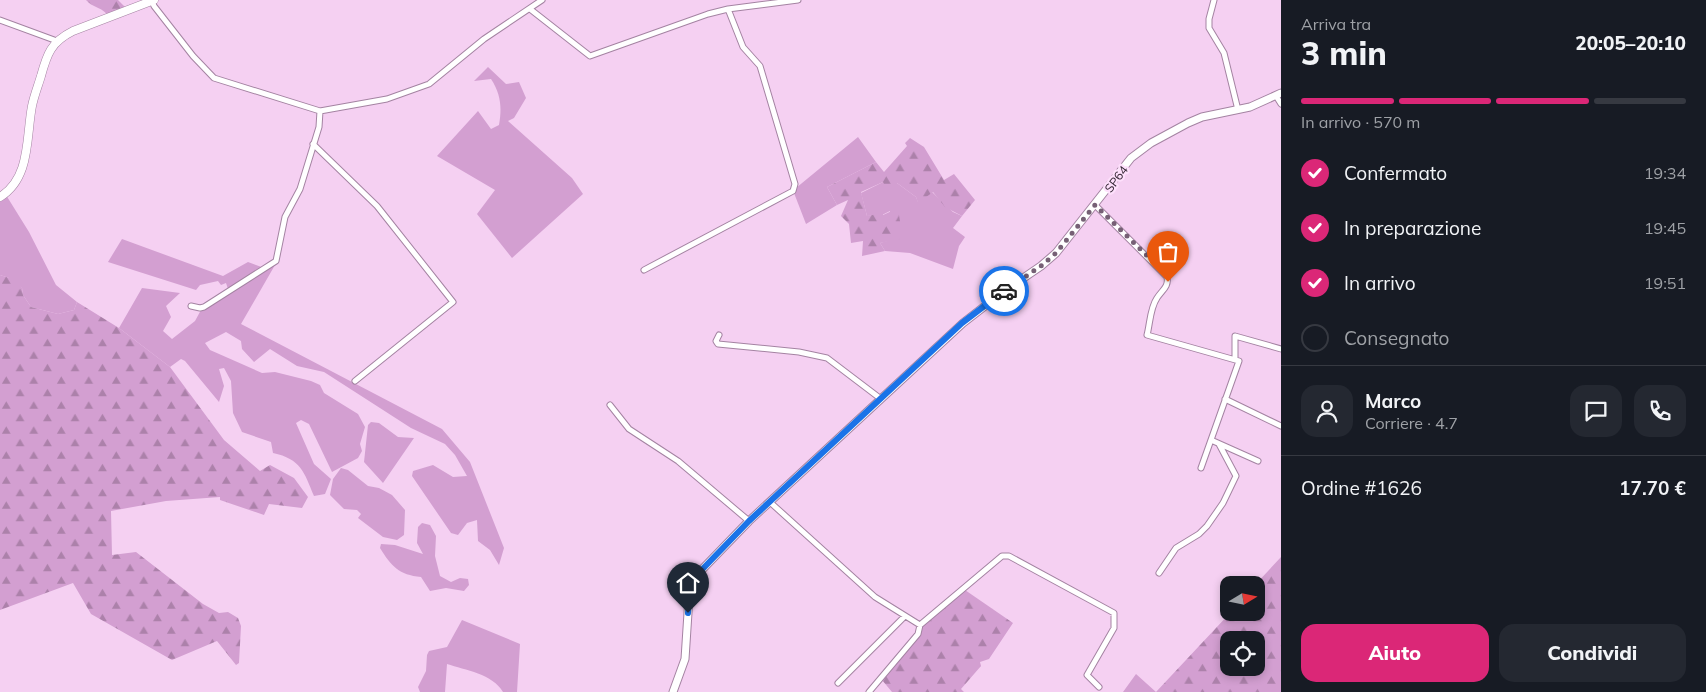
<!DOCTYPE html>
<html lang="it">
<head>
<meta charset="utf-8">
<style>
	body { margin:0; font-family:Mulish,sans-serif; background:#242831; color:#f1f3f6; height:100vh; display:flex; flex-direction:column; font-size:19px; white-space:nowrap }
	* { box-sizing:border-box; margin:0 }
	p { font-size:16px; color:#9ea1a6 }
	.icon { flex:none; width:28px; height:28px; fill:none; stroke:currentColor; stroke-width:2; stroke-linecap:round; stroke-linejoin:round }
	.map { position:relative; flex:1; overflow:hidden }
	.drawer { display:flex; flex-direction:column; background:#171b24; width:425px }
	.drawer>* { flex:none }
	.needle { width:32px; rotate:80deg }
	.buttons { position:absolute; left:1220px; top:576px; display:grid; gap:10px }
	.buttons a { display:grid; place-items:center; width:45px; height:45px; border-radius:10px; background:#171b24; box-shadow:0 2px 8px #0003; font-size:25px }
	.pin { position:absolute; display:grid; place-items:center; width:42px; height:42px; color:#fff; margin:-51px -21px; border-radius:50% 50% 50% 0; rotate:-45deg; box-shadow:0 0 5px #0007 }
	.pin .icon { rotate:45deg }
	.courier { position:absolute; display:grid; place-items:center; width:50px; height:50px; margin:-25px; border:4px solid #1a73e8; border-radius:50%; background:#fff; color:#222; box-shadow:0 1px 6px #0007 }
	.headline em { font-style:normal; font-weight:800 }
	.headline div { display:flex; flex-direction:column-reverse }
	.headline { display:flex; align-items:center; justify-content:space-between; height:85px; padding:0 20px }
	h1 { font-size:32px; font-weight:800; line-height:38px }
	.bar { display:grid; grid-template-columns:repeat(4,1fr); gap:8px 5px; align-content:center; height:60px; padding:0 20px }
	.bar i { height:6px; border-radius:4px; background:#363941 }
	.bar .current { background:#db2777 }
	.bar p { grid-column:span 4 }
	.line { display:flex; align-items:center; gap:12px; padding:0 20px; border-top:1px solid #363941 }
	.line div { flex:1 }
	.round { display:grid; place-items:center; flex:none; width:52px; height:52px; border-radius:15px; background:#242831 }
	ol { padding:0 20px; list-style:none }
	li { display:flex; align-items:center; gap:15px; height:55px }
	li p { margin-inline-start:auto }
	li .icon { padding:5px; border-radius:50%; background:#db2777; color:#fff; stroke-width:4 }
	li:last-child { color:#9ea1a6 }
	li i { width:28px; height:28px; border:2px solid #363941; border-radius:50% }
	.button { display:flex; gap:10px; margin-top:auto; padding:10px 20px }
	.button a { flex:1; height:58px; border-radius:15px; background:#db2777; color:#fff; font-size:20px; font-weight:800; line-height:58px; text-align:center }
	.button a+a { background:#242831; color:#f1f3f6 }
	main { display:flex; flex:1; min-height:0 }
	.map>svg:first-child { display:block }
	.green { fill:#d39fd1 }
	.forest { fill:url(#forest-firs); fill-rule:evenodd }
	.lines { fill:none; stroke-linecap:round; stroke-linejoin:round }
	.minor-casing { stroke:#a483a2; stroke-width:7 }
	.tertiary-casing { stroke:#a483a2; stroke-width:9 }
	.secondary-casing { stroke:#a483a2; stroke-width:9 }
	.minor { stroke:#fff; stroke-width:5 }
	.tertiary { stroke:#fff; stroke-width:7 }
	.secondary { stroke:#fff; stroke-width:8 }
	.done { stroke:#766075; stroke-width:5; stroke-dasharray:0 9 }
	.route { stroke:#1a73e8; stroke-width:6 }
	.labels { text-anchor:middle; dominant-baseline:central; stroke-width:4.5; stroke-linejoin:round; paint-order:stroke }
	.street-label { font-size:12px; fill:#312431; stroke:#fee0fc }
</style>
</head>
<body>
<main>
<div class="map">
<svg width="1281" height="692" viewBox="0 0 1281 692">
	<defs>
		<pattern id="forest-firs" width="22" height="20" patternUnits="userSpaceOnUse" patternTransform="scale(1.25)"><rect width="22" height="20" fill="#d39fd1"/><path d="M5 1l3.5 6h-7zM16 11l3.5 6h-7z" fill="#ac81aa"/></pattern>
	</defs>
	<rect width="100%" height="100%" fill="#f5d0f2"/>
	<path class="green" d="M488 67 506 84 519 82 526 98 514 118 508 121 572 178 583 194 512 258 477 214 495 190 437 156 478 111 491 129 499 125C502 108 501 94 491 79L474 81Z
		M858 137 876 162 827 187 837 205 806 224 794 193 796 188Z
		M883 182 897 183 916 197 918 202 932 192 953 212 962 216 953 228 965 237 959 246 953 269 910 253 885 251 880 243 887 241 890 211 882 215 867 216 861 193Z
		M6 195 29 232 56 285 77 302 74 310 58 314 31 307 23 295 22 288 9 278 0 275V199Z
		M122 239 223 276 248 262 264 268 275 265 241 324 442 429 470 462 504 548 499 565 490 550 478 541 477 520 467 523 458 535 451 533 412 476 413 471 433 465 453 477 467 476 455 455 445 444 411 428 324 372 297 366 270 349 254 362 242 349 241 341 226 332 205 343 210 350 262 373 275 372 311 381 320 385 324 393 358 414 365 427 360 444 362 451 358 458 332 472 309 424 301 420 296 423 314 464 331 479 325 494 314 496C304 472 301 459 273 453L271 442 242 432 233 413 231 381 224 368 219 369 224 386 219 402 185 361 181 359 170 367 119 328 142 288 180 293 166 306 171 317 163 331 172 339 195 321 201 310 229 292 226 283 221 285 218 281 200 285 196 290 108 262Z
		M371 422 379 423 398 437 414 438 383 483 364 462 368 425Z
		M341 468 348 470 368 486 379 488 392 495 405 510 404 535 397 540 383 537 358 518 361 514 357 510 344 509 330 495 333 479Z
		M422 523 430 525 436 536 435 556 440 576 451 582 460 578 468 579 469 585 464 591 446 588 430 591 421 577C399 575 391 566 380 548L381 544 395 545 423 554 417 543 418 527Z
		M462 620 520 644 517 692H503C493 674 465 670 447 664L445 692H420L418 687 426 671 427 655 429 651 447 647Z
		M1136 674 1156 692H1123Z"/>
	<path class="forest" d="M86 0H118L125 7 107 14C99 6 93 8 86 0Z
		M910 138 924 147 944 180 954 174 975 200 962 216 945 207 933 192 918 203 916 197 897 183 886 188 883 182 861 192 867 216 883 213V215L896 209 899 215 902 234 900 235V239L880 243 885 251 862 256 863 241 851 243 849 224 841 216 848 200 837 205 827 187 876 162 884 172 907 146 905 143Z
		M0 275 16 280 22 288 23 295 31 307 58 314 74 310 77 302 119 328 170 367 224 440 260 471 270 465 294 478 308 497 302 508 269 504 264 515 220 500V497L166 501 111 511 112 555 136 552 203 604 219 613 228 612 238 618 241 626 239 663 236 665 217 641 172 660 91 614 73 583 0 610Z
		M1281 557V692H1156L1230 613 1256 612 1255 585ZM1229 640H1256V668H1229Z
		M965 590 1013 623 989 659 980 662 981 666 961 689 964 692H892L882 680 922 626Z"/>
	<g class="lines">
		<g class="minor-casing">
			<path id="minor" d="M1214 0 1209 19V28L1224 53 1238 110
				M152 1 154 6 193 56 214 78 320 111 387 99 429 84 484 39 542 0
				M530 9 590 56 708 14 728 9 798 0
				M0 20 57 41
				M1276 96 1281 104
				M313 144 377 206 453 302 355 381
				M1095 205 1167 277C1169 287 1162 290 1157 298 1150 308 1150 324 1147 335L1239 361 1201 468
				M644 270 793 191 795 184 760 66 743 47 728 9
				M191 306 200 308 204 307 276 261 285 217 300 189 319 127 320 111
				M719 335 716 341 718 344 799 352 827 358 881 399
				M1235 359V336L1281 349
				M1225 399 1281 426
				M610 405 629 429 678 461 749 521
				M1211 440 1258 461
				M771 503 875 597 920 625 1002 556H1009L1114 613V628L1087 675 1099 687
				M1159 573 1176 548 1199 534 1207 526 1223 503 1236 476 1219 444
				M838 683 905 616
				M869 692 918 634 920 625"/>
		</g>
		<g class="tertiary-casing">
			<path id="tertiary" d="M673 692 685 659 690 582 749 521 963 323 1003 292 1041 266 1056 253 1131 158 1151 143 1188 123 1202 117 1250 107 1281 93"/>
		</g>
		<g class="secondary-casing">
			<path id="secondary" d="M0 197C31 178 26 137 32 106 34 96 38 86 41 76 47 54 51 42 73 31L154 0"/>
		</g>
		<use href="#minor" class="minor"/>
		<use href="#tertiary" class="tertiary"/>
		<use href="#secondary" class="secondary"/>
	</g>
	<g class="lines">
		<path class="done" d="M1004 291 1041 266 1056 253 1095 205 1165 273 1168 282"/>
		<path class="route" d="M688 613 690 582 749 521 962 323 1004 291"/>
	</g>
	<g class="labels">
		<g class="street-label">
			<text transform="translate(1116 179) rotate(-53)">SP64</text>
		</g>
	</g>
</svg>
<div class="buttons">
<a><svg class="needle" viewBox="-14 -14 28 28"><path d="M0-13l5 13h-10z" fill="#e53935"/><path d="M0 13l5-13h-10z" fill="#9ea1a6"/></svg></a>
<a><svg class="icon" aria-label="locate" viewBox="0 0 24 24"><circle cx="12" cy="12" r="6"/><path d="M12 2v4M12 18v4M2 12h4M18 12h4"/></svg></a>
</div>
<div class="pin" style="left:1168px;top:282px;background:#ea580c"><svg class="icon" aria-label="bag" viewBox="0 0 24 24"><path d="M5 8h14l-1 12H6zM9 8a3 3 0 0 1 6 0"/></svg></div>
<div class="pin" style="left:688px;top:613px;background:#1f2937"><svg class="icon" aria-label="home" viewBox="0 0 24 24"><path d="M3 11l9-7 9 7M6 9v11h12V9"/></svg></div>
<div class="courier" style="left:1004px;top:291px"><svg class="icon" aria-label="car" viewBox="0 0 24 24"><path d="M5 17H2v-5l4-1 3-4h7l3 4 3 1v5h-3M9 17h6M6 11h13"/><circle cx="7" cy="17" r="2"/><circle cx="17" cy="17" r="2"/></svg></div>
</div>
<section class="drawer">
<div class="headline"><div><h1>3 min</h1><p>Arriva tra</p></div><em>20:05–20:10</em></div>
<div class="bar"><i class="current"></i><i class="current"></i><i class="current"></i><i></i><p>In arrivo · 570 m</p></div>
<ol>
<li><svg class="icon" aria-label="check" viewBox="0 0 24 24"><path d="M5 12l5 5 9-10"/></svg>Confermato<p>19:34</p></li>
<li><svg class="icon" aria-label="check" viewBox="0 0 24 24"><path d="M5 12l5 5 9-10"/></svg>In preparazione<p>19:45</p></li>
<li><svg class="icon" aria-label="check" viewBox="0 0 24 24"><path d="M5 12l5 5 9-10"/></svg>In arrivo<p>19:51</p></li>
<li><i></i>Consegnato</li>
</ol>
<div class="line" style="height:90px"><a class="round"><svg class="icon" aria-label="person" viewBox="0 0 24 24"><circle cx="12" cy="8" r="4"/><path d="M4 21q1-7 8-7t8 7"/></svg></a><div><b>Marco</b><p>Corriere · 4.7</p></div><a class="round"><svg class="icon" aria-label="chat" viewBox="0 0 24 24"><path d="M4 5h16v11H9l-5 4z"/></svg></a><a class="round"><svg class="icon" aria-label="phone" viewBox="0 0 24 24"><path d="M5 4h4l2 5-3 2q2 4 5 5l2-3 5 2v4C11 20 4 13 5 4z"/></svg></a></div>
<div class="line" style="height:65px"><div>Ordine #1626</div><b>17.70 €</b></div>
<div class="button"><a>Aiuto</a><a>Condividi</a></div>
</section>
</main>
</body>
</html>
